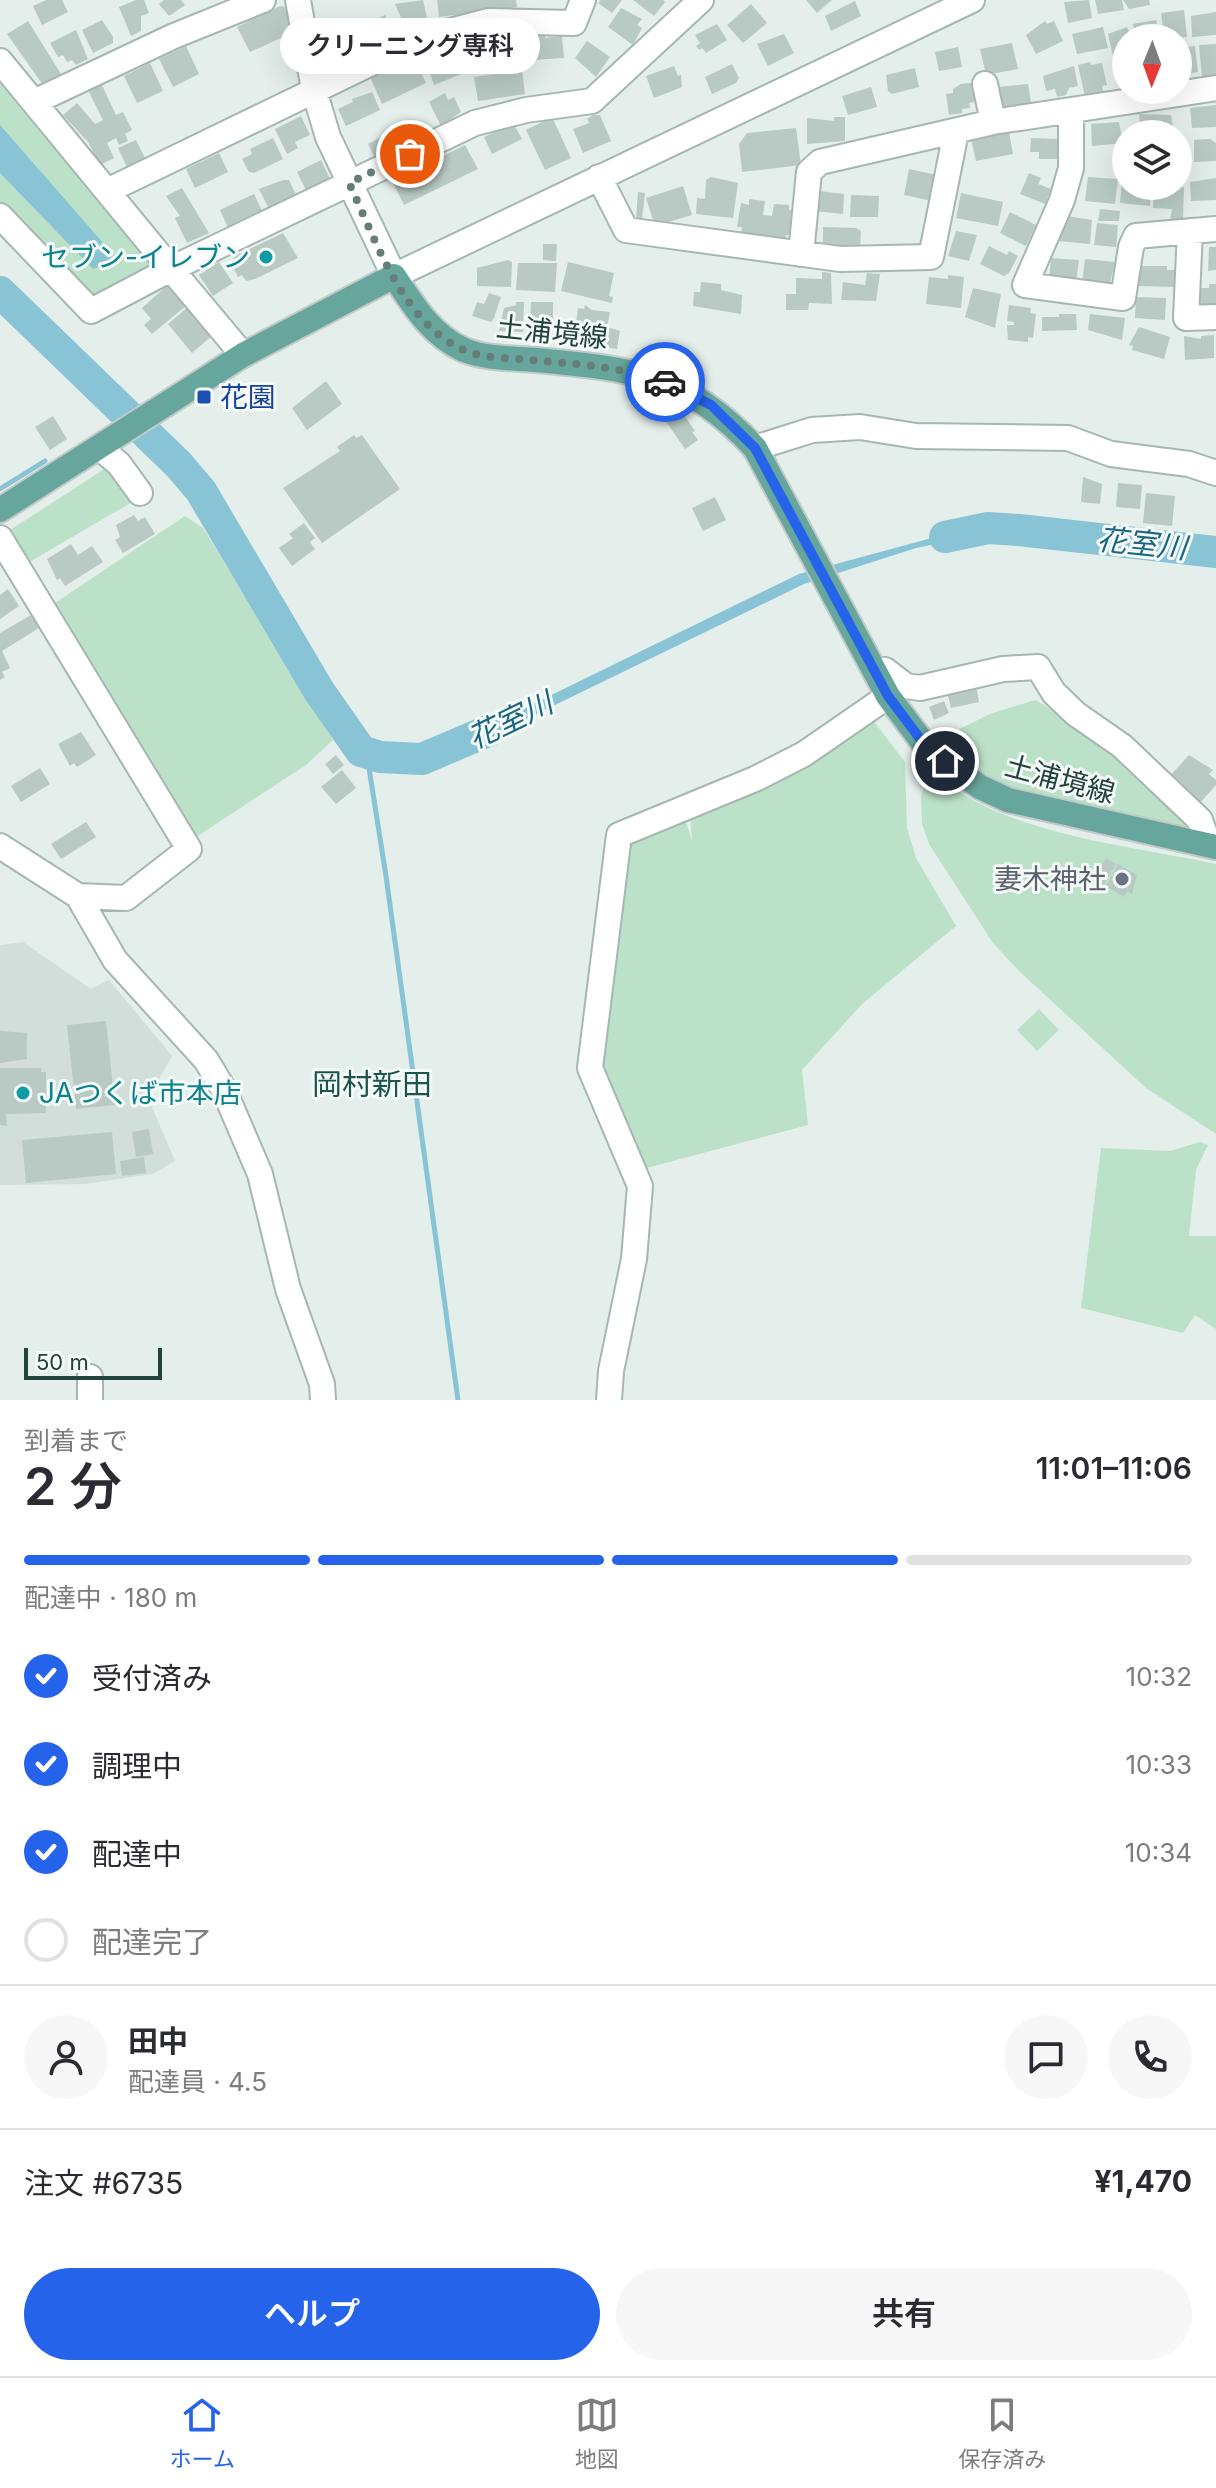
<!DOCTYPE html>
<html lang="ja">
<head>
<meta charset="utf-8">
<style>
	body { margin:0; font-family:Inter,"Noto Sans JP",sans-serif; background:#f7f7f7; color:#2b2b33; height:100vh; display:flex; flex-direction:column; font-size:30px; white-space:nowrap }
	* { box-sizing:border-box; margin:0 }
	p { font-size:26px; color:#7c7c81 }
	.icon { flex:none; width:44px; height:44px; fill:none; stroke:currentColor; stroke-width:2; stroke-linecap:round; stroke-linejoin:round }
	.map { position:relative; height:1400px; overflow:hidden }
	.details { display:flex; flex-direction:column; background:#fff; flex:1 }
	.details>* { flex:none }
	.needle { width:52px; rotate:181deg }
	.buttons { position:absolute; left:1112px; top:24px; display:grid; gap:16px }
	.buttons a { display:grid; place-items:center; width:80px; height:80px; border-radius:50%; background:#fff; box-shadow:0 8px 32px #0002; font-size:40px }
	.scale { position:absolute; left:24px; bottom:20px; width:138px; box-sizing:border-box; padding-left:8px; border:4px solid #22423c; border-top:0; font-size:22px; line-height:28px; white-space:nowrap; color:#22423c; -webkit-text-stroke:6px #f5faf8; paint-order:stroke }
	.pin { position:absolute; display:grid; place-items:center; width:68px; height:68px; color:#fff; margin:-34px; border:4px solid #fff; border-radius:50%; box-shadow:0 2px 8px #0007 }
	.courier { position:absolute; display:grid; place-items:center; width:80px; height:80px; margin:-40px; border:6px solid #2563eb; border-radius:50%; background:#fff; color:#222; box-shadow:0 2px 10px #0007 }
	.bubble { position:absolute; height:56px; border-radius:28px; background:#fff; box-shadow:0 8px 32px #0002; font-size:26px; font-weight:600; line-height:56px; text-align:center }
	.summary em { font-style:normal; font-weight:600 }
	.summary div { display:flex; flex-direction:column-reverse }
	.summary { display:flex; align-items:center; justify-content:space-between; height:136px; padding:0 24px }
	h1 { font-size:52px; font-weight:600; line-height:60px }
	.bar { display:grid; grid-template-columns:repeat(4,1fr); gap:12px 8px; align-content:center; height:96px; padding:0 24px }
	.bar i { height:10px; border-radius:6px; background:#e1e1e2 }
	.bar .active { background:#2563eb }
	.bar p { grid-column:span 4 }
	.line { display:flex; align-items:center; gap:20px; padding:0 24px; border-top:2px solid #e1e1e2 }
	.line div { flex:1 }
	.round { display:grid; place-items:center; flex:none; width:84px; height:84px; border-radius:42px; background:#f7f7f7 }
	ol { padding:0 24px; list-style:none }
	li { display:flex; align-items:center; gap:24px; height:88px }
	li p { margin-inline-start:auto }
	li .icon { padding:8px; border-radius:50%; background:#2563eb; color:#fff; stroke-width:4 }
	li:last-child { color:#7c7c81 }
	li i { width:44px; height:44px; border:4px solid #e1e1e2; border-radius:50% }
	.primary-button { display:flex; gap:16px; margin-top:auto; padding:16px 24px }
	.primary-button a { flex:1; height:92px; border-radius:48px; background:#2563eb; color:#fff; font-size:32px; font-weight:600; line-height:92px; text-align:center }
	.primary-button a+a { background:#f7f7f7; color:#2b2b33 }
	.dock { display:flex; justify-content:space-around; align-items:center; height:112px; border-top:2px solid #e1e1e2; background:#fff; font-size:22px; color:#7c7c81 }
	.dock a { display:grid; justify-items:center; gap:4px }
	.dock .active { color:#2563eb }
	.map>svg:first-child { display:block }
	.built { fill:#d2deda }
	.green { fill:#bce1c9 }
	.water { fill:#89c3d6 }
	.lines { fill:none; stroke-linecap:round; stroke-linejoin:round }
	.stream { stroke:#89c3d6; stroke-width:5 }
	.river { stroke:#89c3d6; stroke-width:32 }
	.building { fill:#b9cac4 }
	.minor-casing { stroke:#a6b7b3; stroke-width:28 }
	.major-casing { stroke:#c1cac8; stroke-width:28 }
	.minor { stroke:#fff; stroke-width:24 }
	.major { stroke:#66a69c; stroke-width:24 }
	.done { stroke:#667e79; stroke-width:8; stroke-dasharray:0 14.4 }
	.route { stroke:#2563eb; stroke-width:10 }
	.culture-dot { fill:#0f9aa8; stroke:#f5faf8; stroke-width:3 }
	.transit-dot { fill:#1a4fb4; stroke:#f5faf8; stroke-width:3 }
	.worship-dot { fill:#6b7280; stroke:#f5faf8; stroke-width:3 }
	.labels { text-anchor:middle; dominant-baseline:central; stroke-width:6; stroke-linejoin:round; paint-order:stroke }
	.culture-label { font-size:28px; fill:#0d838f; stroke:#f5faf8; text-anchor:end }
	.street-label { font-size:28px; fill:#22423c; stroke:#f5faf8 }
	.transit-label { font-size:28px; fill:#164399; stroke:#f5faf8; text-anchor:start }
	.worship-label { font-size:28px; fill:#5b616d; stroke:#f5faf8; text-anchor:end }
	.water-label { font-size:30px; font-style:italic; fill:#186682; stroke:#f5faf8 }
	.neighbourhood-label { font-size:30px; fill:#1c554d; stroke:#f5faf8 }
</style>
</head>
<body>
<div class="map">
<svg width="1216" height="1400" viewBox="0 0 1216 1400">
	<rect width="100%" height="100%" fill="#e4eeeb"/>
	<path class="built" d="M23 942 91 989 109 980 172 1056 148 1098 175 1161 153 1174 85 1184 0 1185V945Z"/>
	<path class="green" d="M0 77 152 263 150 270 93 298 0 208Z
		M109 466 134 501 26 564 4 534Z
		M185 516 203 528 333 740 306 765 196 837 189 836 49 607Z
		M1035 700 1089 731 1195 830 1183 831 1013 790 982 777 935 741 990 714Z
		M872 719 905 762 907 828 916 858 956 926 862 1004 802 1070 808 1125 639 1170 597 1053 621 861 637 835 685 818 692 842 690 813Z
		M931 767C988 833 1132 846 1216 864V1134L1146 1088 1019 971 993 943 929 844 922 824 921 796Z
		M1039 1009 1059 1030 1037 1051 1017 1030Z
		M1200 1142 1208 1145 1196 1170 1189 1236H1216V1329L1195 1315 1183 1333 1081 1308 1101 1148 1170 1151Z"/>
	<path class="water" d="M0 125 111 252V262L93 269 0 173Z
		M0 284 184 461 232 528 221 535 196 495 159 454 132 414 0 300Z
		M987 523 990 533 916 548 804 584 452 755 449 745 799 574Z"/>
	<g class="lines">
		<path class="stream" d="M0 489 45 461
			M361 751 369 768 386 876 458 1400"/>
		<path class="river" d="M0 292 179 465 201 491 319 691 361 751 380 757 422 759 488 731
			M945 537 988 528 1019 530 1216 552"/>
	</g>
	<path class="building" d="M46 0H62L68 12 42 25 33 6Z
		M136 0H144L149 13 141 16V31L131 36 119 7Z
		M164 0H181L185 5 169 16 159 4Z
		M423 0 428 22 407 31 395 4Z
		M437 0H516L517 7 439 17Z
		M601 0H622L612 13 598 3Z
		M633 0H663L665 2 654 16Z
		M806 0H832L817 13Z
		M1089 0 1092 18 1068 23 1064 2Z
		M1095 0H1122L1124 10 1098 14Z
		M1123 0H1149L1150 5 1129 9Z
		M855 1 861 16 831 31 825 16Z
		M751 4 767 23 743 43 727 25Z
		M280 6 285 7 292 33 250 52 237 27Z
		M621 8 642 19 637 25 642 28 633 45 608 27Z
		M1184 10 1187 37 1164 38 1161 13Z
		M1216 12V35L1192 37 1191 16Z
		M385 15 396 38 369 51 360 33 371 28 369 23Z
		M102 20 113 37V43L93 53 82 30Z
		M1156 20 1160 38H1136L1133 24Z
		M28 21 61 74 43 85 7 34Z
		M1045 21 1047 24 1054 21 1063 41 1036 54 1026 35Z
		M717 24 727 40 706 53 702 48 699 50 696 46 700 43 695 35Z
		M1103 27 1108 48 1077 54 1072 34Z
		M1127 27 1132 38H1126V53L1113 56 1108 34Z
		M353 29 366 54 335 70 322 45Z
		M76 30 88 59 76 65 72 60 67 62 63 55 58 57 50 43Z
		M514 31 517 54 477 59 474 37Z
		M545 33V38L562 36 564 58 533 60 531 34Z
		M784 34 794 53 768 66 757 44Z
		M587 41 610 57 596 77 575 58Z
		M1012 43 1018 69 986 75 980 49Z
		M1216 44V76L1202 77 1199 45Z
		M186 46 199 74 173 87 159 59Z
		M1195 46 1198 72 1179 75 1178 48Z
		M958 47 962 67 939 71 935 52Z
		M459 52 466 72 434 85 426 62 441 55 442 58Z
		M413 57 426 83 382 104 370 77Z
		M1090 62 1091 65 1102 63 1107 85 1102 86 1104 93 1085 97 1078 65Z
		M150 63 163 91 137 103 124 76Z
		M732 64 739 78 736 83 712 94 705 77Z
		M674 66 678 76 681 75 682 87 654 98 646 76Z
		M1074 66 1078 86 1069 88 1066 95 1057 97 1055 89 1046 91 1043 76Z
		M915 68 919 87 892 94 888 91 886 75Z
		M522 70 525 94 478 101 474 77Z
		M977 82 980 101 969 103 970 108 962 109V113L949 115 946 94 953 93V89L961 84Z
		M101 83 116 115 123 112 132 130 125 134 128 141 119 145 116 138 107 143 114 158 100 165 88 142 63 115 77 103 95 124 103 120 88 90Z
		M1028 84 1031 103 1001 107 998 87Z
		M871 87 877 107 848 115 842 96Z
		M372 92 380 110 346 126 338 109 353 102 352 99Z
		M445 93 448 100 454 97 461 112 441 126 429 102Z
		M1216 105V127L1192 128 1190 108Z
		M1139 114 1171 115 1174 134H1141Z
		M593 115H600L611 141 583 153 573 129 589 123 587 119Z
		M301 116 310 135 295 142 298 148 287 154 275 129Z
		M552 117 571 158 545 170 526 130Z
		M834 117H845V141L807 144V118L834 121Z
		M1119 122 1123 143 1092 146 1091 124Z
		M513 123 522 139 492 154 484 137Z
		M796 128 801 165 742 172 739 144 747 133Z
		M1009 132 1013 154 976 161 971 139Z
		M387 134 393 146 374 156 368 144Z
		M273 138 283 159 254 173 249 172 242 159 252 154 250 149Z
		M1031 138 1060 139V159H1039V152H1030Z
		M1210 139 1216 143V161L1194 162V140Z
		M136 140 146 160 128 169 118 148Z
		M465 145 478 169 404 205 392 181Z
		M219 153 228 172 195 188 186 169Z
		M321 160 331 181 307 192 297 172Z
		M909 169 937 175 932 201 904 195Z
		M1029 173 1041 178 1038 184 1051 189 1045 204 1020 194Z
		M711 177 738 183 733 218 696 214 697 198 705 199 706 180Z
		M1088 177 1118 179 1115 204 1085 201Z
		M1216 178V200L1191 201 1190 182Z
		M283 180H289L296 195 277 204 278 208 269 209 259 189Z
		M1122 180H1126V186H1151L1150 206 1120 203Z
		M683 186 692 215 655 226 646 198Z
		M1154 186 1184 187 1183 221 1170 220 1172 209 1153 208Z
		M182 188 209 233 187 243 175 218 180 216 166 196Z
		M819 191 844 194 843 214 815 211Z
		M638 192 645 193 642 219H636Z
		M961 193 1003 202 998 226 956 218Z
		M254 194 263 213 229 230 220 210Z
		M851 195 879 196 878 217H850Z
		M749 199 765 201 763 215 772 216 774 204 789 205V210L794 211 793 235H786L785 242 741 235 742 227H737L741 203 749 205Z
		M1100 209 1120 211 1119 221H1098Z
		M1010 212 1036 225 1026 246 1000 233Z
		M1067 216 1092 220 1090 244 1059 241Z
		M1097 223 1118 225 1116 247 1094 245Z
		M823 227 856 228 861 231 860 248H823Z
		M956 231 977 235 969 261 948 256Z
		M283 233 298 258 255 279 246 281 242 275 238 277 231 263 235 261 233 257Z
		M543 244H557L556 261 543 260Z
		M989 246 1007 255 1009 251 1018 256 1009 273 1004 276 980 264Z
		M1209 247H1216V270L1208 271Z
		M1051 258 1079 260 1076 283 1049 279Z
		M1085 259 1115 262 1109 286 1082 283Z
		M508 260 512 262 511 287 477 286V268Z
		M219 262 233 283 213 296 199 275Z
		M568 262 614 273 609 296 613 297 612 303 561 291Z
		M518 263H557L555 292 516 290Z
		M1138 266H1167V270H1176V287L1137 286Z
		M822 272 831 273 832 304 809 303 808 310H786V294H796V278L822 279Z
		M867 273 880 274 876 301 841 300 843 282 865 285Z
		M948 275 964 277 961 308 926 304 929 277 948 279Z
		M701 282 721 284V290L742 295 741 314 693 306 694 292H700Z
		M169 284 187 305 152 334 144 325 151 319 142 308Z
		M1209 284H1216V304L1199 305 1198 288H1209Z
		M973 288 1001 294 995 328 965 317Z
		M489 293 501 297 494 318 491 322 472 316 477 302 484 304Z
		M1136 297 1166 298 1165 320 1135 318Z
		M516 302H524L523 332 499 331 504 308 516 305Z
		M531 302H553V322L530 326Z
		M585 305 592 310 610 312 607 327 620 331 617 349 606 347 607 342 597 340 599 324 592 323 590 329 576 323 578 308 584 309Z
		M1009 305 1031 308 1030 313 1036 314 1033 338 1028 337V342L1008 340 1007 325H1014V322L1007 321Z
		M189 306 213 335 192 353 168 324Z
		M1059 314H1076L1077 330 1042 331V317H1059Z
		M1090 314 1125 318 1122 340 1088 330Z
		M1139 327 1170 337 1164 359 1132 350 1133 346 1129 345Z
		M1214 335V358L1185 360 1184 336 1201 339V336Z
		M326 381 342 404 307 430 292 408Z
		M670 406 676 416 682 412 695 431 692 432 698 440 685 449 660 413Z
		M53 416 67 439 50 450 35 427Z
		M354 435 356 438 362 435 400 489 322 543 283 488 340 451 337 447Z
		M1083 477 1102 484 1100 504 1081 502Z
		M1118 483 1142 485 1140 509 1116 507Z
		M1146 493 1175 496 1172 526 1143 523Z
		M715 497 726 520 703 531 692 508Z
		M134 515 138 521 145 517 155 534 123 553 115 540 120 537 116 525Z
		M304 523 315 538 310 542 315 549 292 566 279 548 293 538 289 534Z
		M71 544 78 555 92 546 103 562 65 586 60 578 57 580 47 559Z
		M8 589 19 606 0 619V595Z
		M31 615 39 628 2 651 10 668 2 672 5 677 0 680V633Z
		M976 685 979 702 951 708 947 691Z
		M944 701 949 713 934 720 929 707Z
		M81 732 96 755 77 767 74 763 70 766 58 744Z
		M336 755 344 765 333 774 325 764Z
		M1189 755 1213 770 1209 774 1216 780V785L1200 803 1169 777Z
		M40 768 50 784 21 802 11 786Z
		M342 770 356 788 336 804 321 787Z
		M86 822 96 837 61 859 51 844Z
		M1106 858 1116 864 1104 884 1094 878Z
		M1118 864 1137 875 1132 894 1127 891 1124 897 1106 886Z
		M106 1021 115 1105 76 1109 67 1025Z
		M0 1031 27 1033V1059L0 1063Z
		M0 1068H41V1072H46V1113L6 1114 7 1126 0 1125Z
		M149 1129 153 1154 136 1157 132 1132Z
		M112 1132 116 1174 26 1183 22 1140Z
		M144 1157 146 1173 122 1176 120 1161Z"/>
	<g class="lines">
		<g class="minor-casing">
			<path id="minor" d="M298 0 314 90 328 137 394 276 972 0
				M0 61 171 269 475 123 526 110 592 101 701 0
				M985 84 993 122
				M34 102 174 36 263 0
				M1071 112V168L1062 200 1025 285 1123 298 1131 247 1136 236 1216 229
				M599 177 626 230 840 259 931 257 956 132
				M107 191 423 38 488 21 574 23 583 0
				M0 216 91 311 171 269 243 355
				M1190 231 1186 318 1216 317
				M801 254 809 172 820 162 993 122 1216 88
				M100 448 119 464 140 493
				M755 448 812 430 860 427 916 436 1068 438 1111 454 1189 464 1216 473
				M0 538 189 849 126 898 78 896
				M877 675 885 670 906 686 920 688 1003 669 1038 667 1054 693 1076 714 1122 746 1200 820 1209 845
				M0 846 78 896 115 960 206 1060 224 1090 260 1174 288 1289 322 1384 323 1400
				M90 1377V1400
				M609 1400 611 1371 634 1259 640 1186 590 1068 619 835 755 779 804 754 888 696"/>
		</g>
		<g class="major-casing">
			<path id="major" d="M0 510 243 355 394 276C413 305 431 335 464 350 486 359 513 358 536 360 632 369 686 374 755 448L888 696 927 748 980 787 1008 800 1216 847"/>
		</g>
		<use href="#minor" class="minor"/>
		<use href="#major" class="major"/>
	</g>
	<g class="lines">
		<path class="done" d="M410 154 349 183C376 240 403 325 466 351 486 359 511 358 532 360 577 364 622 367 665 382"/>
		<path class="route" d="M665 382 711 405 755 448 888 696 927 748 945 761"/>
	</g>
	<g class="culture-dot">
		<circle cx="266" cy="257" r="8"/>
		<circle cx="23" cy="1093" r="8"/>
	</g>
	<rect class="transit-dot" x="196" y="389" width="16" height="16" rx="4"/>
	<circle class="worship-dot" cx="1122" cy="879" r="8"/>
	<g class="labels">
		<g class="culture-label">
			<text x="250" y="257">セブン-イレブン</text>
			<text x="39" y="1093" text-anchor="start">JAつくば市本店</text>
		</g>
		<g class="street-label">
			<text transform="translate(552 332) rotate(6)">土浦境線</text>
			<text transform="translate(1060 779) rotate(15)">土浦境線</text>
		</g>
		<g class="transit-label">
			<text x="220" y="397">花園</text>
		</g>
		<g class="worship-label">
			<text x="1106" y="879">妻木神社</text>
		</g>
		<g class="water-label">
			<text transform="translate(1142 543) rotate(6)">花室川</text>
			<text transform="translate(510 720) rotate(-26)">花室川</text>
		</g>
		<g class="neighbourhood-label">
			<text x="372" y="1084">岡村新田</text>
		</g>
	</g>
</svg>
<div class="buttons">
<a><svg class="needle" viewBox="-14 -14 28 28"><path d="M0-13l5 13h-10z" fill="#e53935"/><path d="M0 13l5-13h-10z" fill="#7c7c81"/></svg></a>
<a><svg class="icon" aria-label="layers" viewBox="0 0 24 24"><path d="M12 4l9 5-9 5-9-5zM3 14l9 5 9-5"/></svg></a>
</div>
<div class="scale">50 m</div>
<div class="pin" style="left:410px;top:154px;background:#ea580c"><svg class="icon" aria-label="bag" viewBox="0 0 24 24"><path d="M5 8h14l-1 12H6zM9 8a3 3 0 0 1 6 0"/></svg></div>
<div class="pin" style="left:945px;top:761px;background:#1f2937"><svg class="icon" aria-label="home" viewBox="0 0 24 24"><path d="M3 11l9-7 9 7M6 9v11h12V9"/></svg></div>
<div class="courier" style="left:665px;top:382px"><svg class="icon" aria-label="car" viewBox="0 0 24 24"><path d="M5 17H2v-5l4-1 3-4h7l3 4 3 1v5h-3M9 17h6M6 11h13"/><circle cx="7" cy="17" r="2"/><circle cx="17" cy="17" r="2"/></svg></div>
<div class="bubble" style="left:280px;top:18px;width:260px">クリーニング専科</div>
</div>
<section class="details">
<div class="summary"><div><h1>2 分</h1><p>到着まで</p></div><em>11:01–11:06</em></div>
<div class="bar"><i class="active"></i><i class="active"></i><i class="active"></i><i></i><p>配達中 · 180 m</p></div>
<ol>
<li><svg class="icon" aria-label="check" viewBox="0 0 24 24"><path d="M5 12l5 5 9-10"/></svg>受付済み<p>10:32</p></li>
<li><svg class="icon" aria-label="check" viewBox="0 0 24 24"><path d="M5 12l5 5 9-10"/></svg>調理中<p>10:33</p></li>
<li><svg class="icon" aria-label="check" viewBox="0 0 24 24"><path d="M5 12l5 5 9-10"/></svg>配達中<p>10:34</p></li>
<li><i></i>配達完了</li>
</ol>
<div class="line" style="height:144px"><a class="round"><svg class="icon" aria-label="person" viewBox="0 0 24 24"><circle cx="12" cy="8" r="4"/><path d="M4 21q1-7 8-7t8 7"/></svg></a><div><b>田中</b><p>配達員 · 4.5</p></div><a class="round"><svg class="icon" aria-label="chat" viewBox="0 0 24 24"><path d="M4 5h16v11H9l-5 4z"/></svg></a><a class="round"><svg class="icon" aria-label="phone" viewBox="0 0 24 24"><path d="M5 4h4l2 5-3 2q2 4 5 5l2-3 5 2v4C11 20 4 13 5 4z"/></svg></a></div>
<div class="line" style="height:104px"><div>注文 #6735</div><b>¥1,470</b></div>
<div class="primary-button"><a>ヘルプ</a><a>共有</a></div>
</section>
<nav class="dock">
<a class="active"><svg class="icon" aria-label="home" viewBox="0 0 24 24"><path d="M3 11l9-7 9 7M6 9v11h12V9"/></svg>ホーム</a>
<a><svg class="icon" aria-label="map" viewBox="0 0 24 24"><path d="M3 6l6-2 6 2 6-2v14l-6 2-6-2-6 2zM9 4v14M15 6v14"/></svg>地図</a>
<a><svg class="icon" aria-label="saved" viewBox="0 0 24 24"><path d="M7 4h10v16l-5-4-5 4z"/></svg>保存済み</a>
</nav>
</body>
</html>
